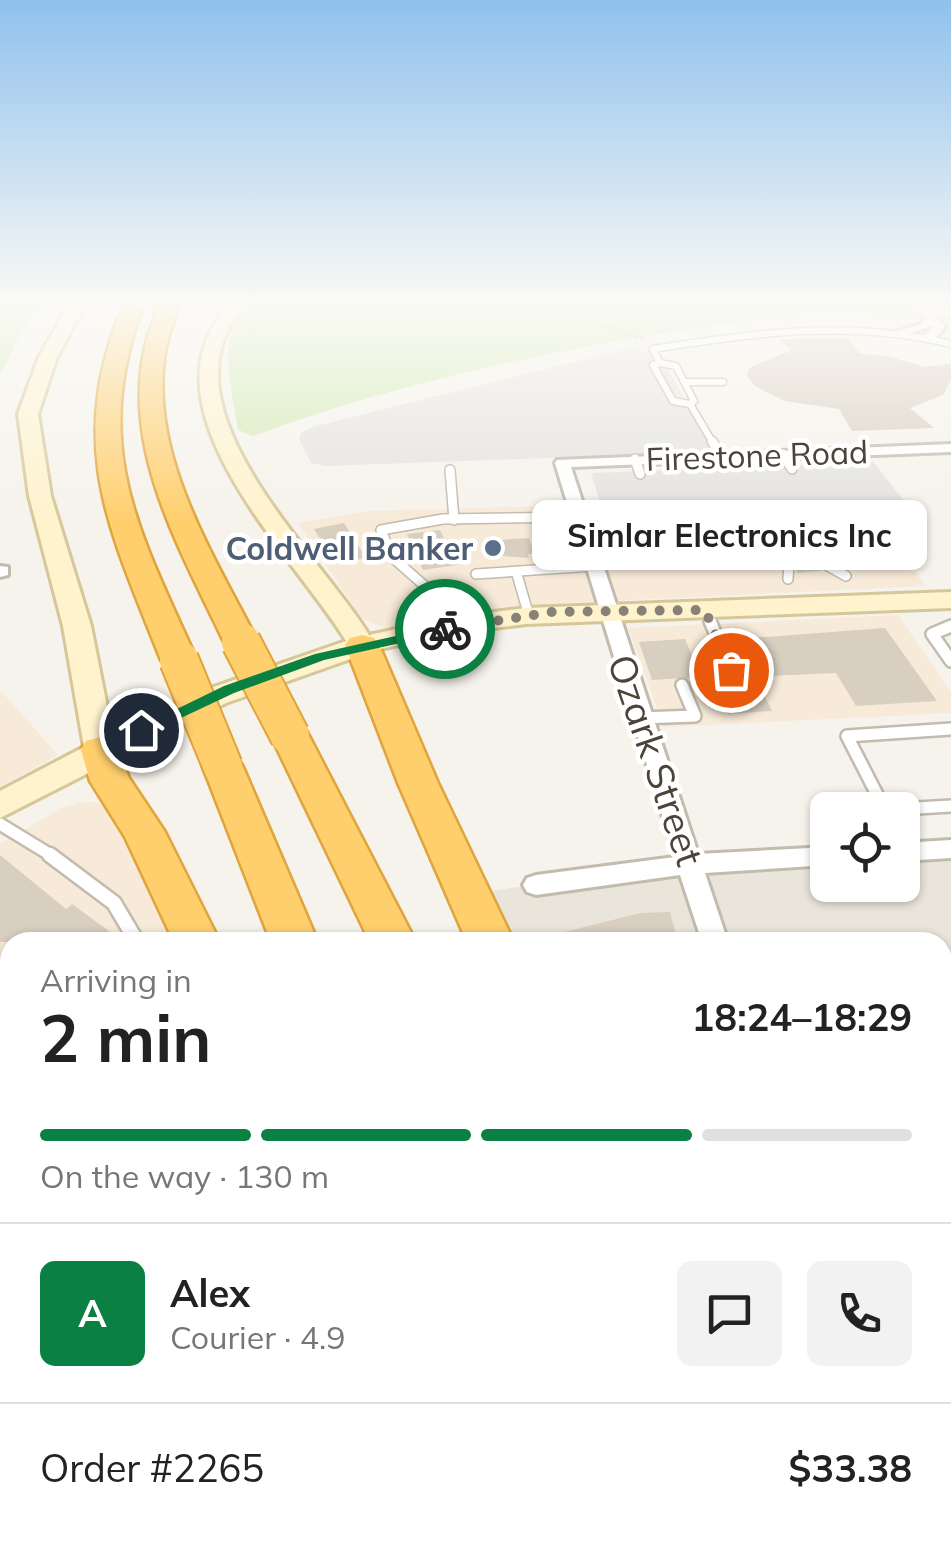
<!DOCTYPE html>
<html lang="en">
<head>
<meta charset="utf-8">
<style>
	body { margin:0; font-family:Mulish,sans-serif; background:#f2f2f2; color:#222; height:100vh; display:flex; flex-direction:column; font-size:38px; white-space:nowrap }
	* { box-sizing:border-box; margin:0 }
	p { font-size:32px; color:#767676 }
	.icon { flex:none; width:55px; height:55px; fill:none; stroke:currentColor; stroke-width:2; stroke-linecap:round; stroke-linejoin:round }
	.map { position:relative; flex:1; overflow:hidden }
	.drawer { position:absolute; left:0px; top:932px; width:952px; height:622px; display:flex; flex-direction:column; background:#fff; border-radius:30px 30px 0 0; box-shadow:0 2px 8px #0004 }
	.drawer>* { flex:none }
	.controls { position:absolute; left:810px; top:792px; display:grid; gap:20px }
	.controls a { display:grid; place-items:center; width:110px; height:110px; border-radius:15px; background:#fff; box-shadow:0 2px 8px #0004; font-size:50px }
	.pin { position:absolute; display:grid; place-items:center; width:85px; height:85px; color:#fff; margin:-42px; border:5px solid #fff; border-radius:50%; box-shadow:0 2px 10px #0007 }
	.courier { position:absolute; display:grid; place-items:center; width:100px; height:100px; margin:-50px; border:8px solid #0b8043; border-radius:50%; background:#fff; color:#222; box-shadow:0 2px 12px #0007 }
	.bubble { position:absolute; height:70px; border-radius:15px; background:#fff; box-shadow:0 2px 8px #0004; font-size:32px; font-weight:700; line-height:70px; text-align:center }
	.summary em { font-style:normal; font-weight:700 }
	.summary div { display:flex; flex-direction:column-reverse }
	.summary { display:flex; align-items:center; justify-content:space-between; height:170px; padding:0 40px }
	h1 { font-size:65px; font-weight:700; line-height:75px }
	.bar { display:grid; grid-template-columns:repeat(4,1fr); gap:15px 10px; align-content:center; height:120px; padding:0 40px }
	.bar i { height:12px; border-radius:8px; background:#e0e0e0 }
	.bar .current { background:#0b8043 }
	.bar p { grid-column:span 4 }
	.line { display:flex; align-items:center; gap:25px; padding:0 40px; border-top:2px solid #e0e0e0 }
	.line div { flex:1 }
	.round { display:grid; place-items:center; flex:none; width:105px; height:105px; border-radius:15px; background:#f2f2f2 }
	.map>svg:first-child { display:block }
	.residential { fill:#eae5da }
	.commercial { fill:#f7ead8 }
	.green { fill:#d2eab5 }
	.parking { fill:#e5e3e0 }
	.building { fill:#d8cfc1 }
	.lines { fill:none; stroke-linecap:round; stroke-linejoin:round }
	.lane-far4-casing { stroke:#c2bbae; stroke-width:9 }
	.lane-far3-casing { stroke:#c2bbae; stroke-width:12 }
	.lane-far2-casing { stroke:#c2bbae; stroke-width:16 }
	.lane-far1-casing { stroke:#c2bbae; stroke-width:19 }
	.lane-casing { stroke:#c2bbae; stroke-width:22 }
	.street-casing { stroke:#c2bbae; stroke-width:6 }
	.secondary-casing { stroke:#d6c79b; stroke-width:6 }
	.highway-casing { stroke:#e0a43c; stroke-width:5 }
	.path { stroke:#c4b79f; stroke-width:2.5; stroke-dasharray:2.5 2.5; stroke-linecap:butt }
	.lane-far4 { stroke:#fff; stroke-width:6 }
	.lane-far3 { stroke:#fff; stroke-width:9 }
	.lane-far2 { stroke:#fff; stroke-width:11 }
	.lane-far1 { stroke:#fff; stroke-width:14 }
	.lane { stroke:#fff; stroke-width:18 }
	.street { fill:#fff; fill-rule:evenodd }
	.secondary { fill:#fff3cd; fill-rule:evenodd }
	.highway { fill:#ffcf6e; fill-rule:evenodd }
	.highway-bridge-casing { stroke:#e0a43c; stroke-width:42; stroke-linecap:butt }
	.highway-bridge { stroke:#ffcf6e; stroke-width:38 }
	.route { fill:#0b8043 }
	.done { stroke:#878178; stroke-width:10; stroke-dasharray:0 18 }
	.service-dot { fill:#5c6f8a; stroke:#fff; stroke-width:4 }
	.labels { text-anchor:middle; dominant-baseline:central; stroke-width:9; stroke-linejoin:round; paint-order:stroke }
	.far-street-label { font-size:32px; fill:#4b4439; stroke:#fff }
	.far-service-label { font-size:32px; font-weight:bold; fill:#4e5e75; stroke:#fff; text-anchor:end }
	.street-label { font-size:38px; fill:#4b4439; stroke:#fff }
</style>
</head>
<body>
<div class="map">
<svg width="951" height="1554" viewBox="0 0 951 1554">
	<rect width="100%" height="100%" fill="#f6f3ec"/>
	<path class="residential" d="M951 849V1533L943 1539 942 942H512L490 891 691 864 827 856 828 885H902L903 852Z
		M779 1545H932L917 1554H784Z"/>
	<path class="commercial" d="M575 505 581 526 873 514 926 586 569 603 473 612 385 628 362 619 298 523 370 511Z
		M898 615 951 692V713L664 727 628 628Z
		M0 690 58 755 0 787Z
		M82 802H97L115 811 177 942H10V1219L0 1209V844L61 808Z
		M106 1545H399L403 1554H112Z"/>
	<path class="green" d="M0 303H45L22 331 0 375Z
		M254 303H910L914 316C892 321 876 314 854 313 823 311 787 316 756 320 592 341 408 378 253 436L238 430C232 387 213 334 254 303Z"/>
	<path class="parking" d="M631 348 660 355 714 452 326 466 311 463 299 439 301 433 312 427Z
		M873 462 914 513 607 525 591 473Z"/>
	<path class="building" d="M802 338H848L859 353 891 357 925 367 951 364V379L943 395 910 408 934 428 852 431 839 409 785 401 755 386 747 376 749 368 791 350 780 340Z
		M344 523 366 558 335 564 314 529Z
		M873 524 886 542 840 544 842 548H832L835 552 814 557V565L821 571 797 573 796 560 785 557 782 551 696 554 687 535Z
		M440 530 457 565 423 570 407 534Z
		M529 538 534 554H528L529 558 502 556 498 540Z
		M885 628 937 701 856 706 836 673 770 676 752 638Z
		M685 639 701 677 652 680 639 642Z
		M754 674 772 711 728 714 712 676 731 679Z
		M0 855 66 909 72 904 109 931 94 942H0Z
		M670 912 678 942H548V936L641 913Z"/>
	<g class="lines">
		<g class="lane-far4-casing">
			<path id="lane-far4" d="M925 313 951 314
				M660 363 676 366 694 401 690 404
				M685 382H723
				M713 443 690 404 673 401 653 365 660 363 653 349C753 333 851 319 951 344"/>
		</g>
		<g class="lane-far3-casing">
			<path id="lane-far3" d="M712 441 721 456
				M783 454 792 469
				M635 459 640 474
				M450 470 454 520
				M821 562 846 576
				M516 571 529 616
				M476 574 593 566
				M788 579 789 564
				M427 588 392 557 381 530 443 519 578 517
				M705 610 711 623"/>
		</g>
		<g class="lane-far2-casing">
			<path id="lane-far2" d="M710 621 731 670
				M951 626 932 634 951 661
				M641 718 695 716 682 685
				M951 729 847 736 885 810 951 806
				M0 824 54 857"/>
		</g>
		<g class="lane-far1-casing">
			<path id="lane-far1" d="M50 855 114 903 137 942"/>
		</g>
		<g class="lane-casing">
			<path id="lane" d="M0 1343 10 1353"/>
		</g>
		<g class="street-casing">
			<path id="street" d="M912 303H924L945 327 933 341 923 338 933 327 932 326 901 336 895 332 922 324 925 318Z
				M951 444V452L571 467 698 854 828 847V865L705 873 728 942H702L680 875 536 895 527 892 523 885 527 878 536 875 675 857 555 463 557 460Z
				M0 566 8 567V575L0 577Z
				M951 840V858L902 861V843Z
				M0 1012 10 1015V1047L0 1043Z
				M951 1199V1232L942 1235V1202Z
				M10 1288V1329L0 1333V1293Z
				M379 1545H420L424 1554H382Z"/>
		</g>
		<g class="secondary-casing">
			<path id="secondary" d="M70 303H86L57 357 38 414 51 496 91 626 112 732 205 690 346 641C296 558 130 402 232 303H249C241 313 231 322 226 334 183 431 323 560 369 635L447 618 526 608 951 592V608L526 624 447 634 376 650 226 703 0 818V791L84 747 63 626 29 496 18 414 39 357Z"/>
		</g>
		<g class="highway-casing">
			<path id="highway" d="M124 303H144C90 447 138 529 197 660L191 668 179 671 167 668 161 660C108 526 65 445 124 303Z
				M160 303H180C176 317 169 332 166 347 146 451 213 554 258 642L253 649 241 652 229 649 224 642C182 553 121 450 145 347 148 332 155 317 160 303Z
				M362 635 374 638 379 645 438 783 514 942H467L398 783 345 645 350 638Z
				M290 723 304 727 309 736 416 942H370L271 736 276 727Z
				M100 737 114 741 129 778 165 832 220 942H174L125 837 90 781 81 750 86 741Z
				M223 753 237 757 243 767 318 942H271L203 767 209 757Z
				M453 1545H588L592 1554H456Z
				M657 1545H788L792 1554H660Z"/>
		</g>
		<path class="path" d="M541 303 645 340"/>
		<use href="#lane-far4" class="lane-far4"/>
		<use href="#lane-far3" class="lane-far3"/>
		<use href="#lane-far2" class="lane-far2"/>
		<use href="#lane-far1" class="lane-far1"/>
		<use href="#lane" class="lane"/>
		<use href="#street" class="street"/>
		<use href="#secondary" class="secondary"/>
		<use href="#highway" class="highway"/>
		<g class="highway-bridge-casing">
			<path id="highway-bridge" d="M241 642 290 736
				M179 660 223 767"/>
		</g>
		<use href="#highway-bridge" class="highway-bridge"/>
	</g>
	<linearGradient id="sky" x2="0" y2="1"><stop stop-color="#8fc1ec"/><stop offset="0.58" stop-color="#fbfaf6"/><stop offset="1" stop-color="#fbfaf6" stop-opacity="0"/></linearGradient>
	<rect width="951" height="521" fill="url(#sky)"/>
	<path class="route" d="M445 625 452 629 450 632 324 660 234 693 147 734 134 730 224 686 315 654Z"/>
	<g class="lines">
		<path class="done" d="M445 629 552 612 705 610 731 670"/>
	</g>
	<circle class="service-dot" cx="493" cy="548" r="10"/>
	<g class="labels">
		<g class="far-street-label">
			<text transform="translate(757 455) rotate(-2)">Firestone Road</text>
		</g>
		<g class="far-service-label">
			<text x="473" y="548">Coldwell Banker</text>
		</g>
		<g class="street-label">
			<text transform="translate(656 760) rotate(71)">Ozark Street</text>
		</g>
	</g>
</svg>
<div class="controls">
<a><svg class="icon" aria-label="locate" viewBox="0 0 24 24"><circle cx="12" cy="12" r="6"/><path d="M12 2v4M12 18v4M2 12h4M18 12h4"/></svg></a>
</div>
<div class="pin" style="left:731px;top:670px;background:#ea580c"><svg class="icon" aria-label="bag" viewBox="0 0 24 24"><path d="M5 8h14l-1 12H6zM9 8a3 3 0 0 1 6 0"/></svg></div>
<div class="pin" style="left:141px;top:730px;background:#1f2937"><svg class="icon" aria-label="home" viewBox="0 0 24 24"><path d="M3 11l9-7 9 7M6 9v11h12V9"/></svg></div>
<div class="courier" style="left:445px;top:629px"><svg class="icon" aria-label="bike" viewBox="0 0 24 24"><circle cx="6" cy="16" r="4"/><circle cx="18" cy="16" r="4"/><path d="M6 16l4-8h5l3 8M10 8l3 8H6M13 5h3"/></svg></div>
<div class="bubble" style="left:532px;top:500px;width:395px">Simlar Electronics Inc</div>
<section class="drawer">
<div class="summary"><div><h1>2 min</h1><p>Arriving in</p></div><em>18:24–18:29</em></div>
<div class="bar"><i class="current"></i><i class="current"></i><i class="current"></i><i></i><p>On the way · 130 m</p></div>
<div class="line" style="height:180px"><b class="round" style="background:#0b8043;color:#fff">A</b><div><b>Alex</b><p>Courier · 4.9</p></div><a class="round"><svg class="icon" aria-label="chat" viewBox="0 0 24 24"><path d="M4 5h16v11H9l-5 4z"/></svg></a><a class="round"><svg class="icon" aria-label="phone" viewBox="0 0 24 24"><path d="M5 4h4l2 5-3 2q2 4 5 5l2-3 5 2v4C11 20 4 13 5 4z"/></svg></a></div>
<div class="line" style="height:130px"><div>Order #2265</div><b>$33.38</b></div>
</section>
</div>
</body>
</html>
